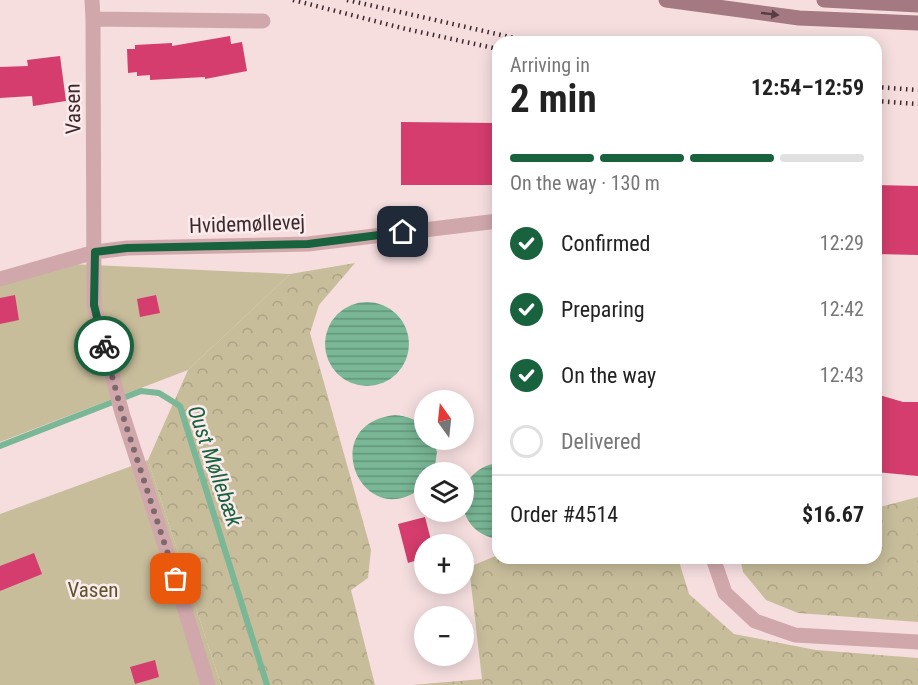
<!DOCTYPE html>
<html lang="en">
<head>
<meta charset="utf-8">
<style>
	body { margin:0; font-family:"Roboto Condensed",sans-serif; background:#f2f2f2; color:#222; height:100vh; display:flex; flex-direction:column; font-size:22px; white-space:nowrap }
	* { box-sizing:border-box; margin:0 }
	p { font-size:20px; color:#767676 }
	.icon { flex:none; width:33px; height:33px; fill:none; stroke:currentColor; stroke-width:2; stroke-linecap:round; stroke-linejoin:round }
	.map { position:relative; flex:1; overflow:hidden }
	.side { position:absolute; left:492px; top:36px; width:390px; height:528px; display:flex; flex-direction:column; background:#fff; border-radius:18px; box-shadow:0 3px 15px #0003 }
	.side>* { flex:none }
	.needle { width:39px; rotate:345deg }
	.controls { position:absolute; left:414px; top:390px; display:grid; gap:12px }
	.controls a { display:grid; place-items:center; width:60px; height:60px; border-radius:50%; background:#fff; box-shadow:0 3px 15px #0003; font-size:30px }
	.pin { position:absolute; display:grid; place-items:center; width:51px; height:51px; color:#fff; margin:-26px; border-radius:12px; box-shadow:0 3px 9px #0006 }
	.courier { position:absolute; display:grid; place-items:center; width:60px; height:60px; margin:-30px; border:4px solid #18633e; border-radius:50%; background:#fff; color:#222; box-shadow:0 2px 8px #0007 }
	.head em { font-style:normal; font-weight:700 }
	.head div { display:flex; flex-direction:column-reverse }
	.head { display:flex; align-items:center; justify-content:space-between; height:102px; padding:0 18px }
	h1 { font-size:39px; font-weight:700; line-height:45px }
	.bar { display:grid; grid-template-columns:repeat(4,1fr); gap:9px 6px; align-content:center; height:72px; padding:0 18px }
	.bar i { height:8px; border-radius:4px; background:#e0e0e0 }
	.bar .selected { background:#18633e }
	.bar p { grid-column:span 4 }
	.line { display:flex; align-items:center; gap:15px; padding:0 18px; border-top:2px solid #e0e0e0 }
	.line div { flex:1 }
	ol { padding:0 18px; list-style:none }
	li { display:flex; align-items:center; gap:18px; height:66px }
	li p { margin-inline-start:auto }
	li .icon { padding:6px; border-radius:50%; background:#18633e; color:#fff; stroke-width:4 }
	li:last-child { color:#767676 }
	li i { width:33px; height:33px; border:3px solid #e0e0e0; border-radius:50% }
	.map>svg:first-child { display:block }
	.forest { fill:url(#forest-crowns) }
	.garden { fill:#c7bd9b }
	.water { fill:url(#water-rules) }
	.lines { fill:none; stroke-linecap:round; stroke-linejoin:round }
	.stream { stroke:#79b796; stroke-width:6 }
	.building { fill:#d43d6e }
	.street { stroke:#d0a8ac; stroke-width:15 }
	.secondary { stroke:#a47981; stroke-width:15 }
	.rail { stroke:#3c292e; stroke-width:4.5; stroke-dasharray:1.5 4.5; stroke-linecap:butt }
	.oneway { fill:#563d43 }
	.done { stroke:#7d686c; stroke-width:6; stroke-dasharray:0 10.8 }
	.route { stroke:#18633e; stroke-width:8 }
	.labels { text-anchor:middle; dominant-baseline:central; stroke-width:5; stroke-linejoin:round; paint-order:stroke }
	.street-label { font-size:21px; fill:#3c292e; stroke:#fcebec }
	.park-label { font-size:21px; fill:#5d5329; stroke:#fcebec }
	.water-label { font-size:22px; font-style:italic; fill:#18633e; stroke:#fcebec }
</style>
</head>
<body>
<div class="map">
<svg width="918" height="685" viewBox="0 0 918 685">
	<defs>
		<pattern id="forest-crowns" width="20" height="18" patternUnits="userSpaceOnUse" patternTransform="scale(1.5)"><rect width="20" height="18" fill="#c7bd9b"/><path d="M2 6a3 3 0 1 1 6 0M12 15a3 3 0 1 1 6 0" fill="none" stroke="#aca286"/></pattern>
		<pattern id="water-rules" width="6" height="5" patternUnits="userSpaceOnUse" patternTransform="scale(1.5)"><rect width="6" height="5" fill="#79b796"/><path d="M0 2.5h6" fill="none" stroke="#64957b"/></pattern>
	</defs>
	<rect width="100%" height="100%" fill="#f6dedf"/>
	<path class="forest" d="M355 263 319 305 310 333 371 550 368 578 351 590 375 685H221L148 460 188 370 290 274Z
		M918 497V622L798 613 766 600 743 572 740 558H876V508Z
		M498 555V558H678L689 594 734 634 816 650 918 658V685H412L482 679 469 567Z"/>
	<path class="garden" d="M71 264 290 274 188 370 0 442V272Z
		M148 460 221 685H0V514Z"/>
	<path class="water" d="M325 344a42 42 0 1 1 84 0a42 42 0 1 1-84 0Z
		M395 415C407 416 416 419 424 427V440H433L437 452 434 472H424V486C363 537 314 424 395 415Z
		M498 463V539C451 532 451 469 498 463Z"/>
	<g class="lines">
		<path class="stream" d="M0 446 141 391 159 393 180 406 267 685"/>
	</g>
	<path class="building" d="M230 36 231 44 242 42 247 71 205 79V77L150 80V75L137 76V72L128 73 127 49H135V45L172 43V46Z
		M60 56 66 101 33 106 32 96 0 98V67L28 66 27 60Z
		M401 122 498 123V185H401Z
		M876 185 918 186V255L876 254Z
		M15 295 19 320 0 324V298Z
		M156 295 160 313 140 317 137 299Z
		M876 394 903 402H918V476L876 472Z
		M425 517 432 544H424V558L408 563 398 524Z
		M34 553 42 574 0 591V566Z
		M155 660 159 677 135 684 130 667Z"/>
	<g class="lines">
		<path class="street" d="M92 0 93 19
			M0 279 95 252 127 248 308 244 498 221
			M713 558 725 593 755 621 795 635 918 642
			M208 685 169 558 122 413 94 305 93 19 263 21"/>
		<path class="secondary" d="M666 0 799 18 918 23
			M824 0 918 5"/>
		<path class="rail" d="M293 0 406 29 498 49
			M347 0 532 42
			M876 87 918 90
			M876 101 918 104"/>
	</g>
	<defs><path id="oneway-solid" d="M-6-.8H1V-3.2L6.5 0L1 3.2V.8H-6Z" transform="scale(1.5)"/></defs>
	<use class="oneway" href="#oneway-solid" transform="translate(770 14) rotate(7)"/>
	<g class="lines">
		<path class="done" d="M104 346 122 413 176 579"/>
		<path class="route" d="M104 346 94 305 95 252 127 248 308 244 403 232"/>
	</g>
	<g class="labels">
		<g class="street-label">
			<text transform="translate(73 109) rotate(-91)">Vasen</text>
			<text transform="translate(247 224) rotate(-2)">Hvidemøllevej</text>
		</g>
		<g class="park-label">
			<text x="93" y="590">Vasen</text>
		</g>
		<g class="water-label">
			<text transform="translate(215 466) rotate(71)">Oust Møllebæk</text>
		</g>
	</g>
</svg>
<div class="controls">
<a><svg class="needle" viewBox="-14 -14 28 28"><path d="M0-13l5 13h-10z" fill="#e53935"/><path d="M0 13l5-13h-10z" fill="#767676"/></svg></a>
<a><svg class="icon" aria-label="layers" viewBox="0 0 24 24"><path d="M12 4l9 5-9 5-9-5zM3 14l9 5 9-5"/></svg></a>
<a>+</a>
<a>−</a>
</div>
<div class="pin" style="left:176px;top:579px;background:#ea580c"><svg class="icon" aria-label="bag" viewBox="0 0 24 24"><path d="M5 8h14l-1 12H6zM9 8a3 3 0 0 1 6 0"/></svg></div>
<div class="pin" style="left:403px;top:232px;background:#1f2937"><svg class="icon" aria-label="home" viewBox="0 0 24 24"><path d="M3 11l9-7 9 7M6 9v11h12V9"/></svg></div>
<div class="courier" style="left:104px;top:346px"><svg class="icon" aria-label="bike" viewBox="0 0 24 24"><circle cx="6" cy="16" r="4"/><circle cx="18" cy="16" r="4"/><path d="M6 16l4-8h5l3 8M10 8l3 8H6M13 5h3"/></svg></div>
<section class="side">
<div class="head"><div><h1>2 min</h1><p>Arriving in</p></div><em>12:54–12:59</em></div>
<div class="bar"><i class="selected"></i><i class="selected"></i><i class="selected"></i><i></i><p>On the way · 130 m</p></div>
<ol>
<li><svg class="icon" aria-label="check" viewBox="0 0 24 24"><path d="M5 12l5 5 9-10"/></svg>Confirmed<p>12:29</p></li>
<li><svg class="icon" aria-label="check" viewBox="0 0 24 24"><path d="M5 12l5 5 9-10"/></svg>Preparing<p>12:42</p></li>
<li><svg class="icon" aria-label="check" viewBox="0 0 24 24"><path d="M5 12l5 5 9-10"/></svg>On the way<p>12:43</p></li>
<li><i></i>Delivered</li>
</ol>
<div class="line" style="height:78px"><div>Order #4514</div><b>$16.67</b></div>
</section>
</div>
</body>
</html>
